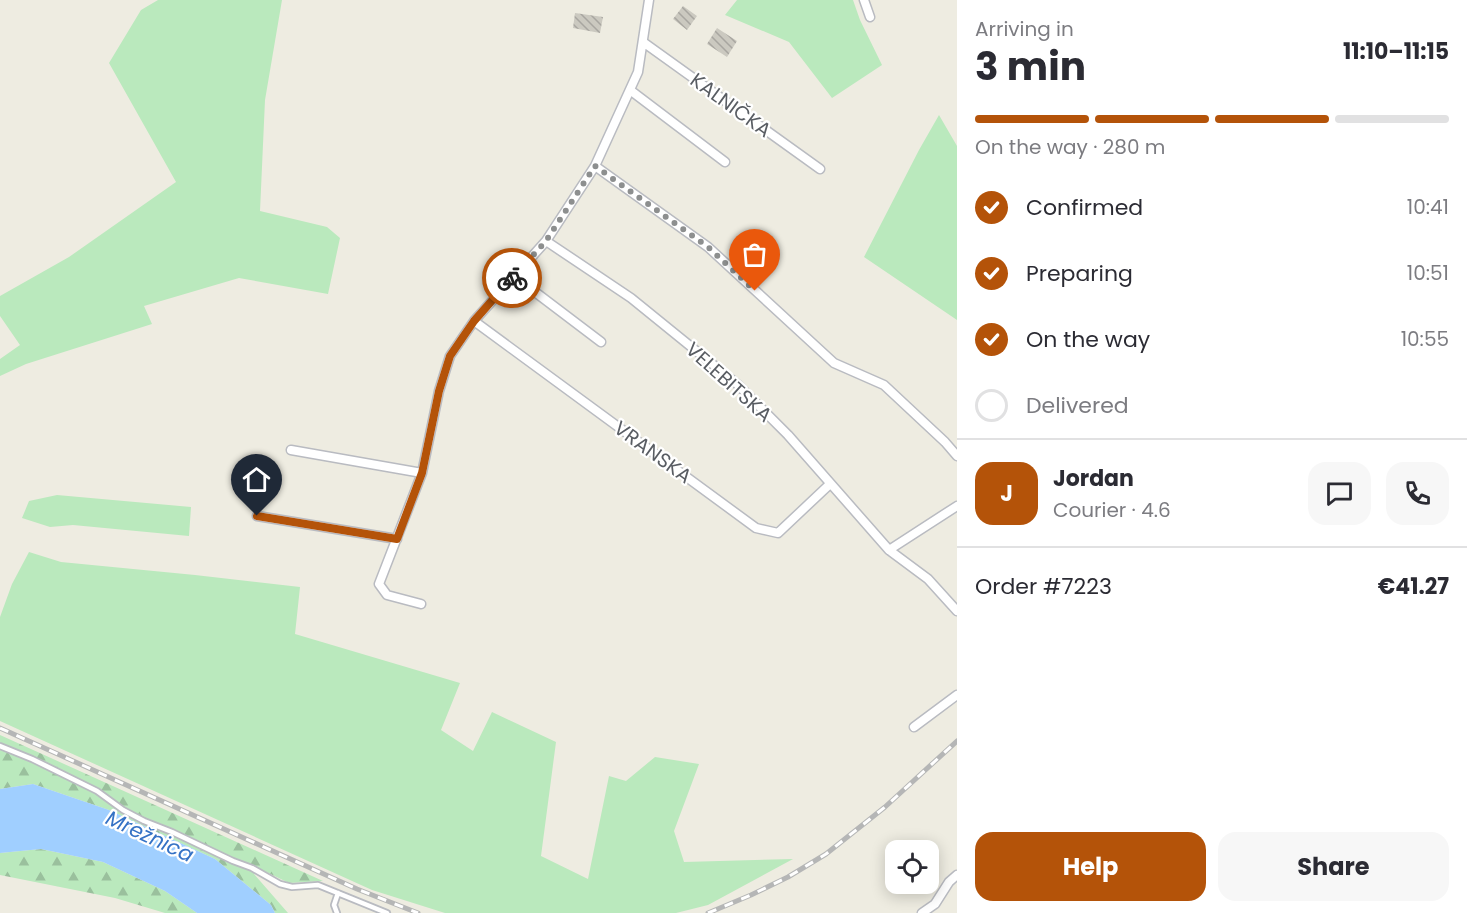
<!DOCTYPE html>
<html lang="en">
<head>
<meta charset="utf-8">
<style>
	body { margin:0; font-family:Poppins,sans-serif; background:#f7f7f7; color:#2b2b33; height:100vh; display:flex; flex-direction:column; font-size:22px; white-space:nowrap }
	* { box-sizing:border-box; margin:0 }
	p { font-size:20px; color:#7c7c81 }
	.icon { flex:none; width:33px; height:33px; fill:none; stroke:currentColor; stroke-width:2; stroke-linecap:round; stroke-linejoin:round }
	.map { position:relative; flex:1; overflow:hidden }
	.details { display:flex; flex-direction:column; background:#fff; width:510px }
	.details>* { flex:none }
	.fabs { position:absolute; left:885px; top:840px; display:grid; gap:12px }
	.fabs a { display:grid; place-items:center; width:54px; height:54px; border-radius:12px; background:#fff; box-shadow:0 3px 15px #0003; font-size:30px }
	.pin { position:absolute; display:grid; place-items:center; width:51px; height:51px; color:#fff; margin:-62px -26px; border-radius:50% 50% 50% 0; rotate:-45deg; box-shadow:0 0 6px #0007 }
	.pin .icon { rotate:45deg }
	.courier { position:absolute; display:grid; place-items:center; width:60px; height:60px; margin:-30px; border:4px solid #b45309; border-radius:50%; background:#fff; color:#222; box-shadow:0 2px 8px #0007 }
	.headline em { font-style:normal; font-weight:700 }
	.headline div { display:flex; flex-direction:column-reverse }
	.headline { display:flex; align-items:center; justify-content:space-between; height:102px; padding:0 18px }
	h1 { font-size:39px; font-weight:700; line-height:45px }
	.bar { display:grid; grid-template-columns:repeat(4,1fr); gap:9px 6px; align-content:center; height:72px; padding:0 18px }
	.bar i { height:8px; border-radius:4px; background:#e1e1e2 }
	.bar .current { background:#b45309 }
	.bar p { grid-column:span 4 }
	.line { display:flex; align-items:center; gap:15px; padding:0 18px; border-top:2px solid #e1e1e2 }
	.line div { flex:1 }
	.round { display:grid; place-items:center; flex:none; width:63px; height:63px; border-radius:18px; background:#f7f7f7 }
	ol { padding:0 18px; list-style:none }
	li { display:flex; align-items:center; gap:18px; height:66px }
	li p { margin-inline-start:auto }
	li .icon { padding:6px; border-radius:50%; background:#b45309; color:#fff; stroke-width:4 }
	li:last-child { color:#7c7c81 }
	li i { width:33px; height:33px; border:3px solid #e1e1e2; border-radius:50% }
	.button { display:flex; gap:12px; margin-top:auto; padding:12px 18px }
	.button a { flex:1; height:69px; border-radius:18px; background:#b45309; color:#fff; font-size:24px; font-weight:700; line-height:69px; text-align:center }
	.button a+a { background:#f7f7f7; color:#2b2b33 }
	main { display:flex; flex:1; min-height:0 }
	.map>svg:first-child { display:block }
	.green { fill:#bae9bd }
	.forest { fill:url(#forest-firs) }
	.water { fill:#a0cfff }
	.building { fill:url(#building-back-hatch) }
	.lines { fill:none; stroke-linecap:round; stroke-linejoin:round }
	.lane-casing { stroke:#b9bbc1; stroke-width:8 }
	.street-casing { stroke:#b9bbc1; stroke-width:11 }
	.lane { stroke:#fff; stroke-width:4.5 }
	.street { stroke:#fff; stroke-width:8 }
	.rail-casing { stroke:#b5b6b6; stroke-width:5 }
	.rail { stroke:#fff; stroke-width:3; stroke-dasharray:9; stroke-linecap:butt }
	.done { stroke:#8d8f8f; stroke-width:6; stroke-dasharray:0 10.8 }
	.route { stroke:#b45309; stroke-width:8 }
	.labels { text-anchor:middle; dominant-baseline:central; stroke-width:4.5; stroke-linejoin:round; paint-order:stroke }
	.street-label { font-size:20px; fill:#595d63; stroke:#fff }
	.water-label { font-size:21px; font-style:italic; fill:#3572c5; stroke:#fff }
</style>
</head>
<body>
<main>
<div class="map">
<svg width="957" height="913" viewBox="0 0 957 913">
	<defs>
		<pattern id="forest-firs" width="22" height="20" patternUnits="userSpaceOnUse" patternTransform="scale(1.5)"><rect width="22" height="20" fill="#bae9bd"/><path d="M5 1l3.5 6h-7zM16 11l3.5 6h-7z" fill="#9ac09d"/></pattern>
		<pattern id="building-back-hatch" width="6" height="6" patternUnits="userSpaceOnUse" patternTransform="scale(1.5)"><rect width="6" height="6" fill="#cbc9c0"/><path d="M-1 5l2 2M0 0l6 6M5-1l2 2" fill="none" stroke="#a8a6a0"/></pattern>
	</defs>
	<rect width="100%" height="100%" fill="#eeece1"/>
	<path class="green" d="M158 0H282L265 100 260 211 327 227 340 238 328 294 239 278 144 306 152 324 26 364 0 376V359L20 345 0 316V296L69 257 176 182 109 63 141 10Z
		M737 0H853L860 20 882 65 832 98 789 42 725 15Z
		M939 115 957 146V320L864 257 919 150Z
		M57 495 191 507 189 536 73 525 50 527 22 518 29 501Z
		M29 552 61 562 195 575 300 587 295 634 460 683 441 730 473 751 492 712 556 742 541 856 588 879 609 776 626 781 655 757 699 764 674 831 684 862 793 859 708 905 676 913H445L372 890 0 721V617L12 584Z"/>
	<path class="forest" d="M0 735 323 881 289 883 258 868 254 874 288 913H275L271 905 215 859 109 810 33 784 0 789Z
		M41 849 103 862 165 891 197 913H165L115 898 0 875V853Z"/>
	<path class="water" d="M33 784 109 810 215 859 271 905 275 913H197L165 891 103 862 41 849 0 853V789Z"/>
	<path class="building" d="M683 6 697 16 687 30 673 19Z
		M575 13 603 17 600 33 573 28Z
		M717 28 737 41 727 57 707 44Z"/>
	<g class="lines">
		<g class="lane-casing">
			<path id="lane" d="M0 746 32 759 97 791 123 810 144 821 172 832 233 861 252 868 280 884 292 887 318 885 387 913
				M337 913 334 905 338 893"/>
		</g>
		<g class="street-casing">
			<path id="street" d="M864 0 870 17
				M643 42 820 169
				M630 90 725 162
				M595 166 708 247 834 363 884 385 945 442 957 456
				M546 241 631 298 737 384 788 435 889 550 957 506
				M514 276 601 342
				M474 321 756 528 778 533 830 484
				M291 450 422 473
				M257 516 397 539
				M889 550 928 579 957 611
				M421 604 387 595 379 584 422 473 439 391 450 356 474 321 546 241 595 166 638 72 649 0
				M914 727 957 695
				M922 913 935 904 949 882 957 875"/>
		</g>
		<use href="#lane" class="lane"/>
		<use href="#street" class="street"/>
		<g class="rail-casing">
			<path id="rail" d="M0 728 357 889 418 913
				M708 913 751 895 788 877 826 854 885 807 957 741"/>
		</g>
		<use href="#rail" class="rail"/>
	</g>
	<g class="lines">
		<path class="done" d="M512 278 546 241 595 166 708 247 755 291"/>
		<path class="route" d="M257 516 397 539 422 473 439 391 450 356 474 321 512 278"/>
	</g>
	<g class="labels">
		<g class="street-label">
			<text transform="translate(731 105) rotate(36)">KALNIČKA</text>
			<text transform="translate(729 382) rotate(42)">VELEBITSKA</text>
			<text transform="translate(653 452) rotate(36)">VRANSKA</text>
		</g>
		<g class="water-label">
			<text transform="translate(150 836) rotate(25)">Mrežnica</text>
		</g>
	</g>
</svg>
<div class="fabs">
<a><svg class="icon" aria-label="locate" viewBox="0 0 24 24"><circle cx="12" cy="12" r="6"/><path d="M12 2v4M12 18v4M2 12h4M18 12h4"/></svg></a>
</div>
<div class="pin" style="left:755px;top:291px;background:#ea580c"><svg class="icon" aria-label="bag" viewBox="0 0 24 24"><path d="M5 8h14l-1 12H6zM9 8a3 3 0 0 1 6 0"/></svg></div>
<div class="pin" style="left:257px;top:516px;background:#1f2937"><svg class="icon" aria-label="home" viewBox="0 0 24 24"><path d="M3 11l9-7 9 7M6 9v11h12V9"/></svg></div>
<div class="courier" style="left:512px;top:278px"><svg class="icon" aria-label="bike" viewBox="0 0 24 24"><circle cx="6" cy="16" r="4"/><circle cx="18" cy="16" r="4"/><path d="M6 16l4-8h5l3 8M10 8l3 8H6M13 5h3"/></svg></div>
</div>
<section class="details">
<div class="headline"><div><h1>3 min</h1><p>Arriving in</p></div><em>11:10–11:15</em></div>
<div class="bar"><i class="current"></i><i class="current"></i><i class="current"></i><i></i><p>On the way · 280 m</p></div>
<ol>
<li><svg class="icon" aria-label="check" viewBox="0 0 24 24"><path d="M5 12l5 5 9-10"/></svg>Confirmed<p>10:41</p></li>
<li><svg class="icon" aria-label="check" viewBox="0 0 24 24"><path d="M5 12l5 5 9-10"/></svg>Preparing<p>10:51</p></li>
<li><svg class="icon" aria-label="check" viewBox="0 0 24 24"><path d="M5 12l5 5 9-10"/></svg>On the way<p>10:55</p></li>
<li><i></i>Delivered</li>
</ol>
<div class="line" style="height:108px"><b class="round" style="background:#b45309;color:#fff">J</b><div><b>Jordan</b><p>Courier · 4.6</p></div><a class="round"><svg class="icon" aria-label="chat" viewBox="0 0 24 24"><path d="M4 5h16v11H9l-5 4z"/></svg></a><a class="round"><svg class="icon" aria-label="phone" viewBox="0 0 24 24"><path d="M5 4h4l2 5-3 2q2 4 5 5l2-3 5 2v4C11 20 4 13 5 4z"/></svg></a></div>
<div class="line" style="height:78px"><div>Order #7223</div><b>€41.27</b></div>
<div class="button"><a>Help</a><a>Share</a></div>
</section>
</main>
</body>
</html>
